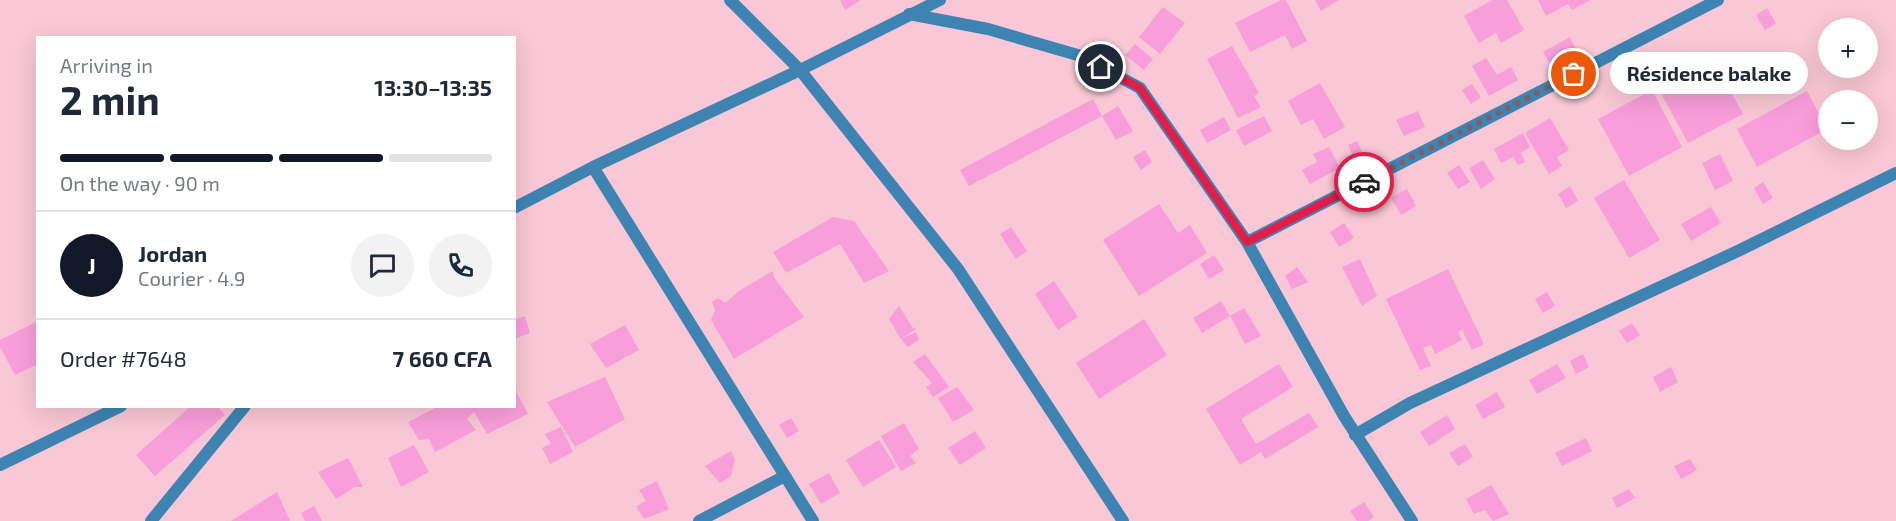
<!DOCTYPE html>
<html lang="en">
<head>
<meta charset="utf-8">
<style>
	body { margin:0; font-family:"Exo 2",sans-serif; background:#f2f2f3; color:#1f2937; height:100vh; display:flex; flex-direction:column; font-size:22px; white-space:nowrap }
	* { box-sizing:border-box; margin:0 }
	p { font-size:20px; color:#747a83 }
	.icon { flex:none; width:33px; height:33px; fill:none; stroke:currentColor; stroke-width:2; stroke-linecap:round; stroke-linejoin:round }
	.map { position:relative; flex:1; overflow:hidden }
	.details { position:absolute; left:36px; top:36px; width:480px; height:372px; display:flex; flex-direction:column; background:#fff; border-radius:0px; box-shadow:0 6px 24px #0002 }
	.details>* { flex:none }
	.controls { position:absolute; left:1818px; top:18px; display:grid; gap:12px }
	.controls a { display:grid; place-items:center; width:60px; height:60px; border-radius:50%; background:#fff; box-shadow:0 6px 24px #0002; font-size:30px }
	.pin { position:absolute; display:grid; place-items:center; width:51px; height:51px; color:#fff; margin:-26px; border:3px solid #fff; border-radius:50%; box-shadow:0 2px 6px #0007 }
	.courier { position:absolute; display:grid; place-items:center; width:60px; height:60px; margin:-30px; border:4px solid #e11d48; border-radius:50%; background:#fff; color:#222; box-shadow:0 2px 8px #0007 }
	.bubble { position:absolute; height:42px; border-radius:21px; background:#fff; box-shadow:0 6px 24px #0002; font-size:20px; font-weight:700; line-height:42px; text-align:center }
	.summary em { font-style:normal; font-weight:700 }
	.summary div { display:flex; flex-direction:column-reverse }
	.summary { display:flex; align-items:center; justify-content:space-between; height:102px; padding:0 24px }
	h1 { font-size:39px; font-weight:700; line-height:45px }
	.bar { display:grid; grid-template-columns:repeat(4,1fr); gap:9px 6px; align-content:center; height:72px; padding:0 24px }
	.bar i { height:8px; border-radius:4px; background:#e0e1e3 }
	.bar .selected { background:#111827 }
	.bar p { grid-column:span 4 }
	.line { display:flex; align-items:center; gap:15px; padding:0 24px; border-top:2px solid #e0e1e3 }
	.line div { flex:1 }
	.round { display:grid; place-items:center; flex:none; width:63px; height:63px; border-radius:32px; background:#f2f2f3 }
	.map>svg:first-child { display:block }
	.building { fill:#f89eda }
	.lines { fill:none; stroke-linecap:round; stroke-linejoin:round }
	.street { stroke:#3d84b3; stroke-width:12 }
	.done { stroke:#7f5e68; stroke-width:6; stroke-dasharray:0 10.8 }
	.route { stroke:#e11d48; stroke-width:8 }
</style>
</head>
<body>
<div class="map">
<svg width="1896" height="521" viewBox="0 0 1896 521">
	<rect width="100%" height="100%" fill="#f9c7d5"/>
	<path class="building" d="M840 0H861L845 10Z
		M1281 0H1286L1307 41 1292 49 1285 35 1250 52 1235 23Z
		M1315 0H1339L1321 11Z
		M1492 0H1507L1524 30 1501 43 1496 33 1479 43 1464 16Z
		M1538 0H1590L1572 10 1568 4 1546 16Z
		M1163 7 1185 23 1160 54 1139 37Z
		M1767 8 1776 23 1765 30 1756 15Z
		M1570 37 1575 48 1549 62 1543 52Z
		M1135 44 1153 59 1144 70 1125 55Z
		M1232 46 1259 93 1254 96 1261 107 1238 118 1207 59Z
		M1712 57 1743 114 1688 143 1657 86Z
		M1486 58 1497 75 1511 67 1518 80 1489 96 1472 66Z
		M1320 83 1345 127 1324 139 1313 119 1301 125 1288 101Z
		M1472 84 1481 97 1471 104 1462 90Z
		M1652 90 1682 147 1629 176 1598 119Z
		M1807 91 1827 129 1757 167 1737 129Z
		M1093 99 1102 116 969 186 960 170Z
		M1118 106 1133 131 1116 140 1102 116Z
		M1418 111 1425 127 1404 136 1396 120Z
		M1264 116 1272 131 1244 146 1236 130Z
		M1224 117 1231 130 1207 143 1200 130Z
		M1550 118 1569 150 1557 157 1562 166 1549 174 1525 133Z
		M1523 133 1530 147 1521 153 1525 162 1518 165 1513 157 1501 163 1494 149Z
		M1357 141 1364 156 1355 160 1348 145Z
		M1329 147 1340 168 1310 184 1302 170 1317 162 1313 154Z
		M1145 150 1152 162 1141 170 1133 157Z
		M1720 154 1733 181 1715 190 1702 163Z
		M1483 160 1495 179 1481 189 1469 168Z
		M1459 165 1470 182 1458 189 1447 173Z
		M1624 180 1660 240 1629 258 1594 198Z
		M1763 182 1773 198 1763 204 1754 188Z
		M1570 186 1578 201 1566 208 1558 194Z
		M1407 189 1416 206 1401 215 1391 198Z
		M1159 204 1178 233 1190 225 1207 253 1139 296 1103 240Z
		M1711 207 1721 223 1691 241 1681 224Z
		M833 217 854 221 889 271 864 283 840 244 786 273 773 252Z
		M1344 223 1354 238 1339 247 1330 232Z
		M1011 227 1027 251 1016 259 1000 234Z
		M1214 255 1224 270 1209 279 1200 264Z
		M1360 259 1377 296 1362 306 1342 267Z
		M1297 267 1308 282 1292 289 1285 276Z
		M1448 269 1484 344 1472 350 1462 330 1458 332 1462 340 1435 354 1431 345 1423 348 1431 366 1420 370 1386 299Z
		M773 271 774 277 804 317 734 359 711 320 715 310 712 302 718 298 725 303 739 291Z
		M1054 281 1078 317 1058 330 1035 294Z
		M1547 292 1555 306 1543 313 1535 299Z
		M1221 301 1230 316 1202 333 1193 318Z
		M899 306 913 328 916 329 901 339 889 319Z
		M1244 308 1261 336 1245 344 1230 316Z
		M525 316 530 333 514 339V320Z
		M1144 319 1167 355 1099 399 1076 363Z
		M38 321V364L15 375 0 347V340Z
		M1632 323 1640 335 1627 343 1619 331Z
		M625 325 639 350 606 368 590 344Z
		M916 332 919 340 908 347 901 339Z
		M925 354 949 387 933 397 926 387 932 383 913 362Z
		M1583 354 1589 367 1576 374 1570 361Z
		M1279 364 1293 387 1241 419 1256 444 1309 413 1318 427 1265 459 1261 452 1240 465 1206 409Z
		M1557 364 1566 378 1537 394 1529 380Z
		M1671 367 1678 382 1660 392 1653 377Z
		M605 377 625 419 575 447 547 402Z
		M514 387 528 414 487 434 474 412 467 419 476 430 435 452 429 439 419 440 408 422 439 406H514Z
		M957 387 974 410 953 422 938 398Z
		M1497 392 1505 407 1483 419 1475 405Z
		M191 406H217L225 415 155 476 136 455Z
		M1447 415 1455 429 1429 446 1420 432Z
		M791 418 799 431 787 438 779 425Z
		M904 423 919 449 910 456 916 463 901 471 881 436Z
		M561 427 573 452 550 464 542 448 551 444 545 434Z
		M975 431 986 448 960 465 948 448Z
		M1586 438 1592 451 1562 466 1555 453Z
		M879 440 896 467 863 487 846 460Z
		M1465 444 1473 457 1458 466 1449 453Z
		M414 445 429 472 401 487 388 458Z
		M731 451 735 460 731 476 720 483 705 466Z
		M348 458 363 487H355L336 499 318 472Z
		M1690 459 1697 470 1681 479 1674 466Z
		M829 473 840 493 821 504 809 484Z
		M657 481 669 509 644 519 636 506 646 501 639 490Z
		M1491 485 1509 514 1493 521 1485 510 1474 514 1466 499Z
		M1629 489 1635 498 1617 508 1612 498Z
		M277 492 290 521H231Z
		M1364 502 1374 517 1368 521H1357L1350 511Z
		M314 506 322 521H305L301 513Z"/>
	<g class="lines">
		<path class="street" d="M730 0 800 70 958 269 1123 521
			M909 14 988 29 1081 56 1140 88 1247 242 1344 416 1412 521
			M593 167 813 521
			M514 208 593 167 800 70 940 0
			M1247 242 1718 0
			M1355 435 1410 403 1740 250 1896 173
			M0 465 121 406
			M151 521 245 406
			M699 521 785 476"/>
	</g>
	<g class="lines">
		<path class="done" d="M1364 182 1574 74"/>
		<path class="route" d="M1101 67 1140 88 1247 242 1364 182"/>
	</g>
</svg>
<div class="controls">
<a>+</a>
<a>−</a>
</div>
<div class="pin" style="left:1574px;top:74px;background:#ea580c"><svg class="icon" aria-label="bag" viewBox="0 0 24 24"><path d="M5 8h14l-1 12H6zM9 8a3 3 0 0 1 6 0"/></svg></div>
<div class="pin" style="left:1101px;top:67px;background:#1f2937"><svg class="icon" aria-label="home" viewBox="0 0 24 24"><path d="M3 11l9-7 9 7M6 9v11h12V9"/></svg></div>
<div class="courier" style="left:1364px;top:182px"><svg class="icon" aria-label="car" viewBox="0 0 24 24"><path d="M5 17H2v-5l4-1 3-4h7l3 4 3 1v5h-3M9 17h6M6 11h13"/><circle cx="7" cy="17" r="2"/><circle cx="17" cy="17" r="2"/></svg></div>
<div class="bubble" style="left:1610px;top:52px;width:198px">Résidence balake</div>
<section class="details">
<div class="summary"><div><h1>2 min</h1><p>Arriving in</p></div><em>13:30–13:35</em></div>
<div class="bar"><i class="selected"></i><i class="selected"></i><i class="selected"></i><i></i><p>On the way · 90 m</p></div>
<div class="line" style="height:108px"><b class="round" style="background:#111827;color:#fff">J</b><div><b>Jordan</b><p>Courier · 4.9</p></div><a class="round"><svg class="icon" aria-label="chat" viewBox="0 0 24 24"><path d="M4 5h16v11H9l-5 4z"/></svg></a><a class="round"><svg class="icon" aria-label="phone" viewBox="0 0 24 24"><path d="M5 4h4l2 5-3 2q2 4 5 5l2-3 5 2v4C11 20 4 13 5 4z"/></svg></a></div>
<div class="line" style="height:78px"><div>Order #7648</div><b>7 660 CFA</b></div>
</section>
</div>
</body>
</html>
